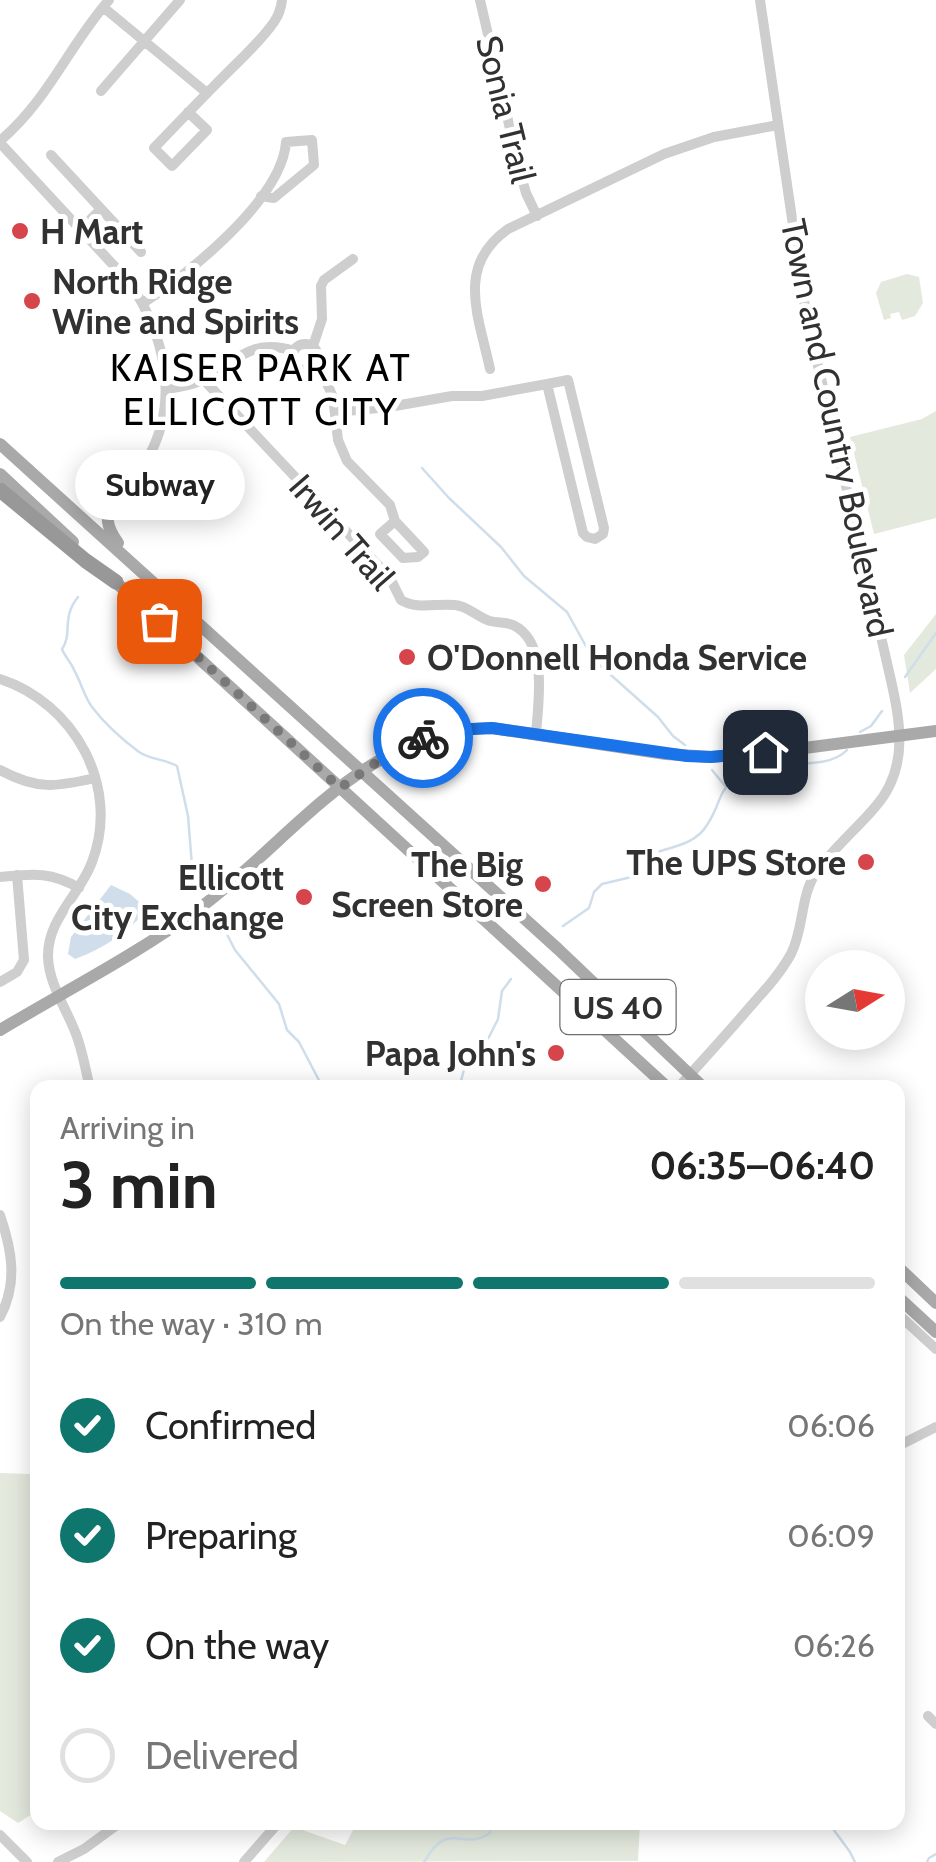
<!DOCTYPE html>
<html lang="en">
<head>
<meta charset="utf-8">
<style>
	body { margin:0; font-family:Cabin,sans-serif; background:#f2f2f2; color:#222; height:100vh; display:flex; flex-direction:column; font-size:38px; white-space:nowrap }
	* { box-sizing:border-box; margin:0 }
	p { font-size:32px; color:#767676 }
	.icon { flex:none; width:55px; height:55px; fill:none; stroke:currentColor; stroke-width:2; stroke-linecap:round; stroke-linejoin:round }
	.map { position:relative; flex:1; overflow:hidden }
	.side { position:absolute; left:30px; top:1080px; width:875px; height:750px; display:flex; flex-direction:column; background:#fff; border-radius:20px; box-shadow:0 5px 25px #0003 }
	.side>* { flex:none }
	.needle { width:65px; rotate:79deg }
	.buttons { position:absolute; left:805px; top:950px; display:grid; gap:20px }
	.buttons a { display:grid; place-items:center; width:100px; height:100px; border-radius:50%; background:#fff; box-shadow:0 5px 25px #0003; font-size:50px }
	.pin { position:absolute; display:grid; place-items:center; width:85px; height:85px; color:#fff; margin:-42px; border-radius:20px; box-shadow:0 5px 15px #0006 }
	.courier { position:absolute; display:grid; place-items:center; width:100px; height:100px; margin:-50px; border:8px solid #1a73e8; border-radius:50%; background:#fff; color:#222; box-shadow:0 2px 12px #0007 }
	.bubble { position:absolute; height:70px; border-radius:35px; background:#fff; box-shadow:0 5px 25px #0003; font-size:32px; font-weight:700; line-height:70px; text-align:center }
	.summary em { font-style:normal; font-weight:700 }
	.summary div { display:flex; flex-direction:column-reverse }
	.summary { display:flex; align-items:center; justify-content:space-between; height:170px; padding:0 30px }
	h1 { font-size:65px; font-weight:700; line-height:75px }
	.bar { display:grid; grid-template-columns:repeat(4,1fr); gap:15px 10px; align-content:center; height:120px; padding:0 30px }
	.bar i { height:12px; border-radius:8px; background:#e0e0e0 }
	.bar .current { background:#0f766e }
	.bar p { grid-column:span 4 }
	ol { padding:0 30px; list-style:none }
	li { display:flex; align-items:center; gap:30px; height:110px }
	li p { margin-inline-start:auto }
	li .icon { padding:10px; border-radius:50%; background:#0f766e; color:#fff; stroke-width:4 }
	li:last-child { color:#767676 }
	li i { width:55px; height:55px; border:5px solid #e0e0e0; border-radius:50% }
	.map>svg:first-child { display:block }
	.green { fill:#e3e9dd }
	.water { fill:#cfdeea }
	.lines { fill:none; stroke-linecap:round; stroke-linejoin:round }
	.stream { stroke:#cfdeea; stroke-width:2.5 }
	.minor { stroke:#cecece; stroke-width:10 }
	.major { stroke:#a9a9a9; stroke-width:12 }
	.highway { stroke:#989898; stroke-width:15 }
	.done { stroke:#797979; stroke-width:10; stroke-dasharray:0 18 }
	.route { stroke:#1a73e8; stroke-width:12 }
	.poi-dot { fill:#d5454b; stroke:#fff; stroke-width:4 }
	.labels { text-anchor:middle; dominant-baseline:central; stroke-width:10; stroke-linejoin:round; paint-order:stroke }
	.shield { fill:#fff; stroke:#6f6f6f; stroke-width:2.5 }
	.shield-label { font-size:32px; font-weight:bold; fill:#313131 }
	.street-label { font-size:35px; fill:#313131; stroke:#fff }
	.poi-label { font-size:35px; font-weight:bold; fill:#313131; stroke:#fff; text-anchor:end }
	.neighbourhood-label { font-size:38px; letter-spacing:2.5px; fill:#000; stroke:#fff }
</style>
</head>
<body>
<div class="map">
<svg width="936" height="1862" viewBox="0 0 936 1862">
	<rect width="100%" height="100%" fill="#fff"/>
	<path class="green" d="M907 274 919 277 923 303 915 316 902 320 899 312 890 314 891 318 884 320 876 293 881 282Z
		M936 411V518L874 534 850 437 922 419Z
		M936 614V669L910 693 904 655Z
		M37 1467V1811L18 1823 0 1811V1473L29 1474Z
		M357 1823H640L638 1861 264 1862 294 1827 345 1845Z"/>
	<path class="water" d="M111 885 130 894 145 907V913C124 934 103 949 75 959L68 954 71 937Z"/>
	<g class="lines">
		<path class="stream" d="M422 468 449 498 501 547 524 576 567 612 593 659 658 717 673 736 685 745
			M78 597C61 618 73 633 62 649 65 657 71 662 74 670 81 682 84 696 92 707 104 723 123 740 139 752 151 760 165 759 177 766L188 816 192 866 202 889
			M905 677 936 633
			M860 732 871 726 882 711
			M712 770 726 787
			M216 913 235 950 279 1004 287 1030 299 1042 323 1088
			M563 926 589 908 594 892 602 884 644 874 651 868 660 851C677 846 697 842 707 825 725 798 713 790 749 771 777 756 825 773 847 750
			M459 1088 465 1066 486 1043 498 1019 502 991 511 979
			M828 1822 850 1852 855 1862
			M424 1862C450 1817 461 1853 490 1833V1822
			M927 1862 929 1858 936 1854"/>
		<path class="minor" d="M480 0 520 172 526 193 537 216
			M103 7 207 93
			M101 91 180 0
			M188 112 207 130 172 166 154 148C178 123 201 99 226 74 242 58 261 41 274 22 279 15 281 9 282 0
			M0 141C49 99 68 47 109 0
			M0 143 130 283C164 334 180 399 149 456 139 472 126 485 113 499
			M51 155 141 252
			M81 229 101 209
			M143 303C189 274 282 199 286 142L312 140 314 165 274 198 261 196
			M292 357a13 13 0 1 1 26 0a13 13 0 1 1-26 0Z
			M313 346 322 319 321 286 324 280 353 259
			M314 366 324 377 333 397 338 440 347 461 390 505 395 521 424 552 418 557 403 558 380 534 395 521
			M490 369C479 317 455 266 508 229L664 154 714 137 778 125
			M204 380 390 578 401 600C417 610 437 603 455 605 468 606 477 617 490 621 498 623 506 622 513 625 549 642 538 703 536 734
			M167 389C180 387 194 385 206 378 238 359 253 338 294 351
			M336 412 389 407 452 396H482L547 384 583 533 587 537 595 539 603 534 604 528 568 380 547 384
			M0 679C74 703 121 786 92 862 80 895 47 919 48 957 49 983 64 1005 74 1029 82 1047 85 1068 90 1088
			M0 770C37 790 56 787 95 778
			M0 877C32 874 50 871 79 888
			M0 982 17 972 24 960 17 875
			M678 1088C702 1061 726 1035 749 1008 764 991 780 974 791 954 804 929 800 898 815 874 832 849 857 829 876 806 915 761 896 705 885 654L806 314 760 0
			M0 1215C12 1250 18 1283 0 1317
			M898 1314 936 1349
			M898 1446 936 1427
			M928 1716 936 1724
			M0 1835 27 1862
			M58 1862 84 1849 121 1822
			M244 1862 279 1822"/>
		<path class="major" d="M0 444 558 949 704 1088
			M0 474 73 542
			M113 499C105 518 106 526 118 543
			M109 576 668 1088
			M0 1030C67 990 138 954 201 907 295 837 365 729 492 728L666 754 711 757 789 750 936 731
			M898 1267 936 1303
			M898 1297 936 1332"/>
		<path class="highway" d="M0 490 86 561 116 582"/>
	</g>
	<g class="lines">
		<path class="done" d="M159 621 340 788 387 755 423 738"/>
		<path class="route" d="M423 738 453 730 492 728 687 756 711 757 765 752"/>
	</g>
	<g class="poi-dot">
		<circle cx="20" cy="231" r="10"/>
		<circle cx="32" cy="301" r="10"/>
		<circle cx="407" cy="657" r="10"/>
		<circle cx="866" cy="862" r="10"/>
		<circle cx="543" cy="884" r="10"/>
		<circle cx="304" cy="897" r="10"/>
		<circle cx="556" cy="1053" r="10"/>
	</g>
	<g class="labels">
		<rect class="shield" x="560.5" y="980" width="115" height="54" rx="8"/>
		<g class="shield-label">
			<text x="618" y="1007">US 40</text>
		</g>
		<g class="street-label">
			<text transform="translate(506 109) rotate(76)">Sonia Trail</text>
			<text transform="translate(837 428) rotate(78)">Town and Country Boulevard</text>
			<text transform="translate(342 532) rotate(49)">Irwin Trail</text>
		</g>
		<g class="poi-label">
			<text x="40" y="231" text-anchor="start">H Mart</text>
			<text x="52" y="281" text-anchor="start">North Ridge<tspan x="52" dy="40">Wine and Spirits</tspan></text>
			<text x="427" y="657" text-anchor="start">O'Donnell Honda Service</text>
			<text x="846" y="862">The UPS Store</text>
			<text x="523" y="864">The Big<tspan x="523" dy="40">Screen Store</tspan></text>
			<text x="284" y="877">Ellicott<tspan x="284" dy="40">City Exchange</tspan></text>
			<text x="536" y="1053">Papa John's</text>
		</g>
		<g class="neighbourhood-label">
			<text x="261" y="367">KAISER PARK AT<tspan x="261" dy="44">ELLICOTT CITY</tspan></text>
		</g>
	</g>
</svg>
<div class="buttons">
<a><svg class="needle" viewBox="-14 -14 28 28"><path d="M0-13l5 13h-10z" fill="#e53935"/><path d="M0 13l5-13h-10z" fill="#767676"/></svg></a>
</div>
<div class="pin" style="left:159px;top:621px;background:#ea580c"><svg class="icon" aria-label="bag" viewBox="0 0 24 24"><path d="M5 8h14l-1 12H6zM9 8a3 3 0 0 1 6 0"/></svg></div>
<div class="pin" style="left:765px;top:752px;background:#1f2937"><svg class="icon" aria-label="home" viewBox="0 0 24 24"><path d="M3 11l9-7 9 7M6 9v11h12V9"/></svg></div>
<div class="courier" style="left:423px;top:738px"><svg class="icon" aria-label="bike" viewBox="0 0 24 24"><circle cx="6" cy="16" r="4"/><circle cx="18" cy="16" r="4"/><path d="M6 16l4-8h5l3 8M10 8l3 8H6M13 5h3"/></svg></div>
<div class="bubble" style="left:75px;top:450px;width:170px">Subway</div>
<section class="side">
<div class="summary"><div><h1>3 min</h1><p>Arriving in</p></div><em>06:35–06:40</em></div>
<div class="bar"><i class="current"></i><i class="current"></i><i class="current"></i><i></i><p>On the way · 310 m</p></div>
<ol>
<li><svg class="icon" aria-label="check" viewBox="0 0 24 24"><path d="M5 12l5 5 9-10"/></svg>Confirmed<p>06:06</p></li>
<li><svg class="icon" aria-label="check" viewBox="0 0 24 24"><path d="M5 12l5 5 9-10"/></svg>Preparing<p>06:09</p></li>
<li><svg class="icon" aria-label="check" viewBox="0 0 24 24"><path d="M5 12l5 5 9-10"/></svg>On the way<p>06:26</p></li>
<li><i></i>Delivered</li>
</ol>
</section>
</div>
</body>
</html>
